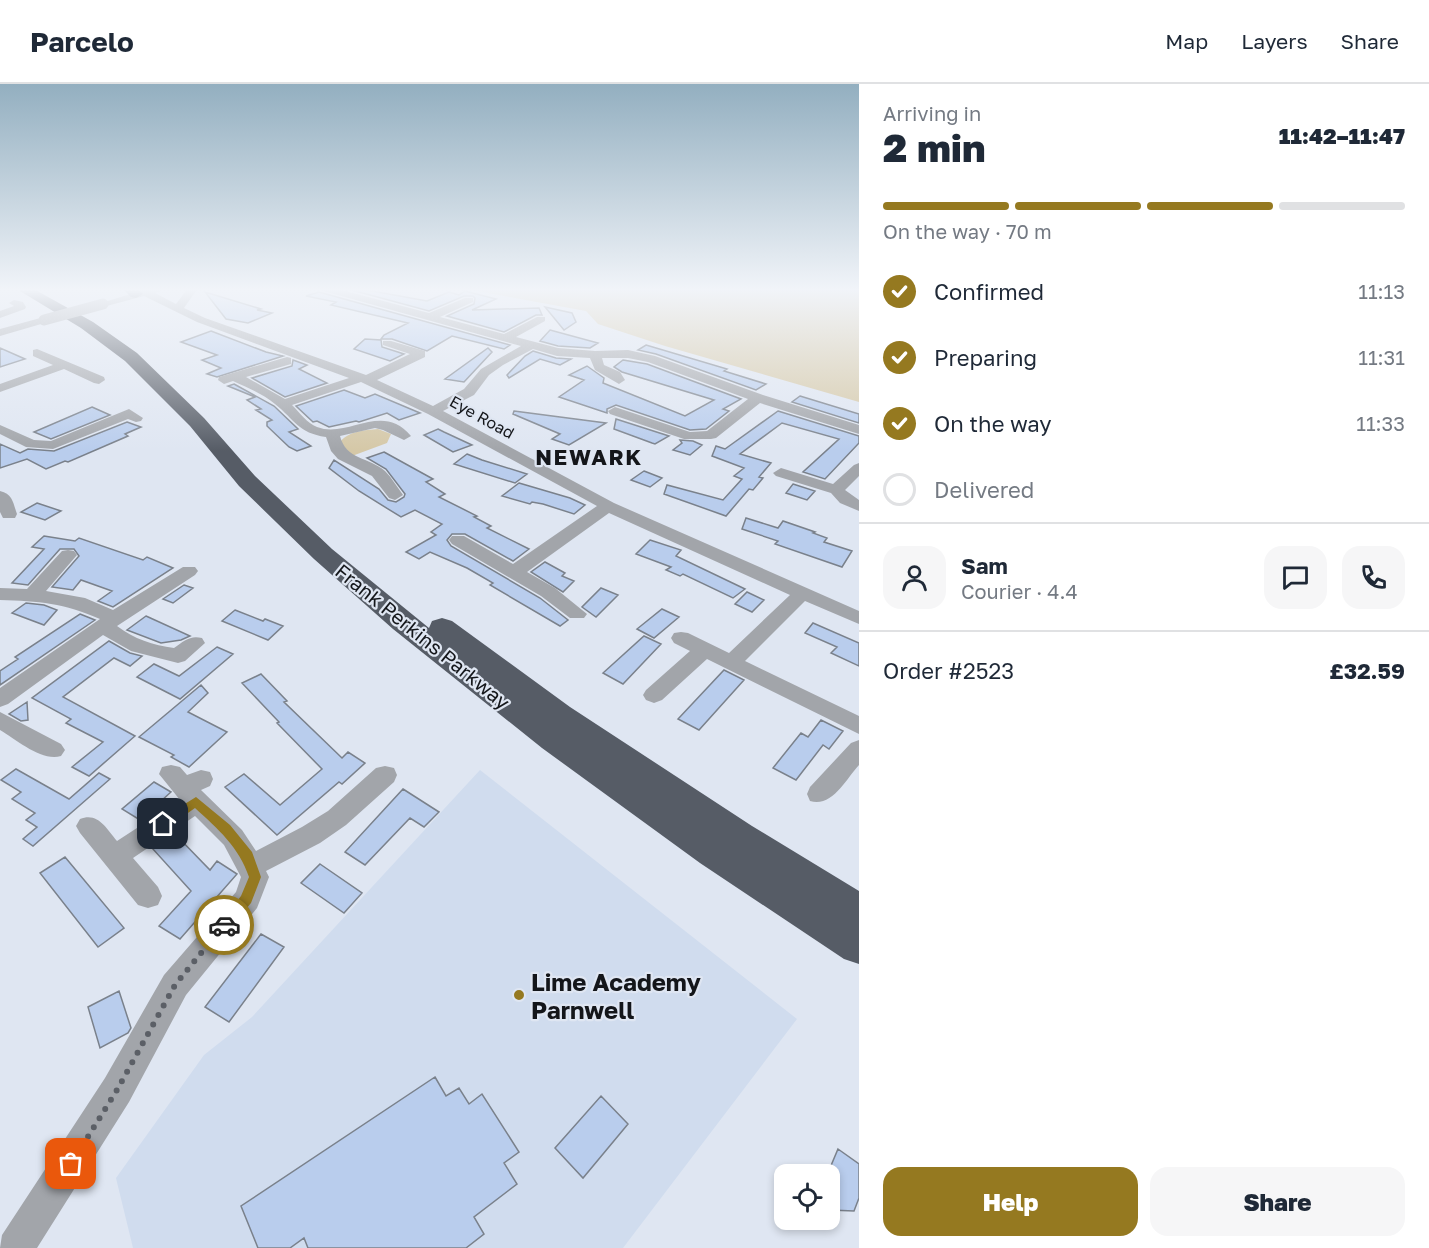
<!DOCTYPE html>
<html lang="en">
<head>
<meta charset="utf-8">
<style>
	body { margin:0; font-family:"Golos Text",sans-serif; background:#f6f6f7; color:#1f2937; height:100vh; display:flex; flex-direction:column; font-size:22px; white-space:nowrap }
	* { box-sizing:border-box; margin:0 }
	p { font-size:20px; color:#747a83 }
	.icon { flex:none; width:33px; height:33px; fill:none; stroke:currentColor; stroke-width:2; stroke-linecap:round; stroke-linejoin:round }
	.map { position:relative; flex:1; overflow:hidden }
	.sheet { display:flex; flex-direction:column; background:#fff; width:570px }
	.sheet>* { flex:none }
	.controls { position:absolute; left:774px; top:1080px; display:grid; gap:12px }
	.controls a { display:grid; place-items:center; width:66px; height:66px; border-radius:12px; background:#fff; box-shadow:0 3px 9px #0003; font-size:30px }
	.pin { position:absolute; display:grid; place-items:center; width:51px; height:51px; color:#fff; margin:-26px; border-radius:12px; box-shadow:0 3px 9px #0006 }
	.courier { position:absolute; display:grid; place-items:center; width:60px; height:60px; margin:-30px; border:4px solid #957920; border-radius:50%; background:#fff; color:#222; box-shadow:0 2px 8px #0007 }
	.head em { font-style:normal; font-weight:800 }
	.head div { display:flex; flex-direction:column-reverse }
	.head { display:flex; align-items:center; justify-content:space-between; height:102px; padding:0 24px }
	h1 { font-size:39px; font-weight:800; line-height:45px }
	.bar { display:grid; grid-template-columns:repeat(4,1fr); gap:9px 6px; align-content:center; height:72px; padding:0 24px }
	.bar i { height:8px; border-radius:4px; background:#e0e1e3 }
	.bar .selected { background:#957920 }
	.bar p { grid-column:span 4 }
	.line { display:flex; align-items:center; gap:15px; padding:0 24px; border-top:2px solid #e0e1e3 }
	.line div { flex:1 }
	.round { display:grid; place-items:center; flex:none; width:63px; height:63px; border-radius:18px; background:#f6f6f7 }
	ol { padding:0 24px; list-style:none }
	li { display:flex; align-items:center; gap:18px; height:66px }
	li p { margin-inline-start:auto }
	li .icon { padding:6px; border-radius:50%; background:#957920; color:#fff; stroke-width:4 }
	li:last-child { color:#747a83 }
	li i { width:33px; height:33px; border:3px solid #e0e1e3; border-radius:50% }
	.primary-button { display:flex; gap:12px; margin-top:auto; padding:12px 24px }
	.primary-button a { flex:1; height:69px; border-radius:18px; background:#957920; color:#fff; font-size:24px; font-weight:800; line-height:69px; text-align:center }
	.primary-button a+a { background:#f6f6f7; color:#1f2937 }
	header { display:flex; align-items:center; gap:36px; box-sizing:border-box; height:84px; padding:0 30px; background:#fff; border-bottom:2px solid #e0e1e3 }
	header strong { font-size:28px }
	nav { display:flex; gap:33px; margin-inline-start:auto; font-size:21px }
	main { display:flex; flex:1; min-height:0 }
	.map>svg:first-child { display:block }
	.built { fill:#d0dcee }
	.green { fill:#d5c8a7 }
	.building { fill:#b9cded; stroke:#7a818b; stroke-width:1.5 }
	.lines { fill:none; stroke-linecap:round; stroke-linejoin:round }
	.minor { fill:#a2a5aa; fill-rule:evenodd }
	.highway { fill:#565c66; fill-rule:evenodd }
	.minor-bridge { stroke:#a2a5aa; stroke-width:11 }
	.route { fill:#957920 }
	.done { stroke:#5b5f66; stroke-width:6; stroke-dasharray:0 10.8 }
	.poi-dot { fill:#957920; stroke:#dfe6f2; stroke-width:2 }
	.labels { text-anchor:middle; dominant-baseline:central; stroke-width:4.5; stroke-linejoin:round; paint-order:stroke }
	.far-street-label { font-size:16px; fill:#14161a; stroke:#dfe6f2 }
	.street-label { font-size:20px; fill:#14161a; stroke:#dfe6f2 }
	.far-district-label { font-size:22px; font-weight:bold; letter-spacing:1.5px; fill:#14161a; stroke:#dfe6f2 }
	.near-poi-label { font-size:24px; font-weight:bold; fill:#14161a; stroke:#dfe6f2; text-anchor:start }
</style>
</head>
<body>
<header>
<strong>Parcelo</strong>
<nav><a>Map</a><a>Layers</a><a>Share</a></nav>
</header>
<main>
<div class="map">
<svg width="859" height="1164" viewBox="0 0 859 1164">
	<rect width="100%" height="100%" fill="#dfe6f2"/>
	<path class="built" d="M480 686 797 935 623 1164H133L116 1094 204 971 252 933Z"/>
	<path class="green" d="M461 204H859V318L665 262 598 240 586 227Z
		M378 345 391 350 387 359 352 372 340 358C349 347 365 346 378 345Z"/>
	<path class="building" d="M356 204 427 217 449 208 459 211 465 207 496 215 472 226 539 224 542 231H536L504 248 447 232 474 220 475 214 473 212H464L429 227 348 205Z
		M205 208 261 225 257 226 272 229 248 239 226 235Z
		M319 208 510 261 504 265 452 252 427 267 392 255H381L384 251 408 239 331 221 336 218 306 212Z
		M545 223 572 229 576 238 564 246Z
		M550 246 598 259 590 264 558 262 540 257Z
		M211 247 266 268 283 272 217 293 207 290 221 284 202 276 217 271 181 258Z
		M365 255 381 256 382 263 404 270 390 277 354 265Z
		M646 261 727 285 724 287 766 300 756 306 656 270 638 266Z
		M0 264 25 275 0 283Z
		M488 264 492 268 464 298 445 295Z
		M533 267 556 274 571 275 560 281 540 275 509 294 507 291 525 272Z
		M293 276 307 281 299 285 327 299 285 313 252 294 292 282Z
		M623 276 647 280 741 315 723 325 729 327 706 345 690 346 616 321 607 325V329L559 313 584 296 569 291 587 282 604 294 603 299 685 332 714 316 622 288 614 283Z
		M234 300 274 322 298 345 289 348 311 362 297 367 289 363 267 342V338L272 336 256 326 261 325 247 316 255 313 228 302Z
		M344 306 365 314 375 310 420 329 399 336 387 329 359 338 356 337 329 343 317 337 313 338 296 322Z
		M800 312 859 330V339L792 318Z
		M92 323 110 331 51 355 34 348Z
		M514 327 606 339 569 361 552 355 560 350 513 330Z
		M778 327 859 352V359L825 395 803 388 839 355 782 339 740 370 771 379 759 393 763 394 753 406 749 405 726 432 664 410 667 401 723 416 742 395 734 392 744 384 712 372 716 362 725 365Z
		M616 335 669 352 655 360 652 359 614 345Z
		M127 338 141 343 125 350 128 352 68 378 65 377 46 385 27 375 0 384V360L20 369 28 365 54 367Z
		M438 345 444 348 472 361 453 368 424 351Z
		M680 356 693 357 702 361 690 371 673 366 682 359Z
		M384 368 433 395 426 398 445 410 439 413 477 432 474 433 491 442 487 444 529 465 513 477 465 450H452L447 456 451 462 540 514 568 536 560 542 490 501 493 499 467 484 430 468 419 475 406 468 436 451 431 448 442 440 415 426 401 433 359 407 329 384 334 376 379 405 388 416 396 418 404 413 405 410 386 385 367 374Z
		M467 370 482 376 527 390 515 399 454 380Z
		M644 387 662 394 650 403 631 396Z
		M519 399 570 414 585 421 574 430 543 420 532 418 530 420 502 412Z
		M793 400 815 407 807 416 786 409Z
		M37 419 61 427 45 436 21 428Z
		M746 434 778 444 783 437 815 448 813 449 827 454 824 458 852 467 842 483 775 460 778 457 742 445Z
		M44 452 75 457 79 454 143 476 147 473 173 484 113 523 98 517 112 507 81 496 73 506 52 503 79 472 74 465H60L28 501 12 499 44 465 32 463Z
		M650 456 681 466 676 472 745 505 733 514 683 490 680 492 666 486 671 483 636 470Z
		M545 478 565 489 562 492 574 497 563 508 531 488Z
		M184 501 193 504 173 519 163 515Z
		M601 504 618 511 596 533 582 523Z
		M747 508 764 516 752 528 735 520Z
		M26 519 44 521 57 526 44 541 12 529Z
		M662 525 679 533 654 554 637 545Z
		M235 526 263 537 265 535 283 542 268 556 222 537Z
		M80 530 95 536 0 601V587L18 575 15 573Z
		M146 532 190 552 181 556 161 559 127 546Z
		M813 539 859 559V582L831 569 837 563 805 549Z
		M644 552 661 560 623 600 603 589Z
		M109 557 130 569 142 572 130 582 114 574 63 613 135 652 89 692 72 683 103 658 66 639 71 635 32 614Z
		M217 563 233 570 180 615 137 593 154 580 179 592Z
		M724 586 744 596 699 646 678 635Z
		M261 590 287 617 284 618 342 674 348 668 365 679 342 700 339 698 277 751 225 703 244 690 280 721 322 685 277 639 279 638 242 599Z
		M201 601 208 609 188 628 227 648 189 683 171 673 174 671 139 653Z
		M27 618 28 636 21 637 9 630Z
		M821 636 843 647 829 665 823 661 796 696 773 684 801 649 808 653Z
		M16 685 69 715 99 689 110 695 33 762 23 755 37 743 26 736 35 729 12 715 21 708 1 696Z
		M154 698 171 708 140 736 122 725Z
		M403 705 439 728 424 743 410 734 365 781 345 768Z
		M174 749 210 786 217 777 237 790 180 855 159 842 191 807 152 764Z
		M65 773 124 844 98 863 40 789Z
		M320 780 362 809 344 829 301 799Z
		M261 850 284 863 229 938 205 923Z
		M119 907 131 944 128 949 100 964 88 923Z
		M435 993 446 1012 459 1004 469 1020 482 1010 519 1068 504 1079 517 1100 474 1133 484 1150 466 1164H308L304 1154 290 1164H258L241 1122Z
		M601 1012 628 1040 583 1094 555 1064Z
		M838 1065 859 1080V1114L854 1127 830 1126V1084Z"/>
	<g class="lines">
		<path class="minor" d="M150 204H161V207L155 209 176 220 188 204H198L184 224 205 234 366 291 410 270 383 261V257H391L425 267V273L377 296 433 322 464 305 481 285 521 262 320 206 319 204H334L429 229 465 214H473V218L440 233 504 250 537 233H545V237L516 253 558 264 595 267 628 266 655 272 763 311 859 341V350L760 319 716 354 711 355H684L610 330 608 327 615 323 690 348 707 347 748 315 648 278 628 274H602L604 281 620 288 625 296 619 300 595 286 590 274 557 272 533 265 503 281 489 291 474 311 443 327 614 419 859 527V540L805 517 745 577 859 632V650L707 575 662 616 654 619 646 616 643 611 646 606 690 567 674 559 671 554 674 549 681 548 688 549 729 569 790 511 609 429 527 488 555 504 587 530 584 534H570L541 512 452 460 449 456 452 452H464L513 480 597 422 428 330 361 298 292 321C300 329 307 339 317 343 348 355 382 317 411 352L404 356 383 346 375 344 340 352C346 376 369 373 385 387 392 394 397 403 403 411L395 416 389 414 372 392 338 375 331 367 326 353C298 349 295 336 275 320 263 310 248 304 233 297L224 300 218 296 219 293 287 273 291 274V280L246 293 285 315 349 294 197 238 144 212 103 223 98 220Z
			M14 216 23 218 26 223 25 225 0 234V227L14 222 9 219Z
			M44 233 50 236 48 238 0 252V245Z
			M37 265 104 293 105 296 99 300 94 299 64 285 0 308V300L53 281 33 272V266Z
			M129 325 143 334 141 337 136 338 128 335 53 365 26 363 0 350V341L34 356 51 357Z
			M859 379V392L845 406 859 416V427L840 419 831 409 776 392 773 389 781 384 833 400 854 381Z
			M0 407C13 410 13 419 17 430L15 434H3L0 428Z
			M68 466 74 467 77 471 46 507 85 514 113 526 183 483H195L198 487 195 491 117 542C134 555 153 561 174 564 184 557 190 551 202 554L205 559 185 577 178 579 131 567 103 551 8 620 0 623V604L100 535C64 519 39 517 0 516V504L27 505 62 467Z
			M0 628 61 660 65 666 61 672C42 678 17 656 0 646Z
			M859 656V681C846 695 832 724 810 717L807 710 810 703 851 659Z
			M171 681 180 683 187 691 201 686 210 688 213 695 210 702 201 706 242 746 256 767 302 743 328 727 376 684 385 682 394 684 397 691 394 698 346 741 320 759 266 787 269 793 257 824 186 911 129 1018 37 1164H0L2 1151 105 994 164 891 236 808 241 793 224 761 195 732 133 774 158 803 162 812 158 821 148 824 138 821 80 749 76 742 80 735C98 728 106 744 117 757L180 716 159 690 162 683Z"/>
		<path class="highway" d="M15 204H32L93 238 137 269 204 334 255 392 332 465 429 544 432 537 442 534 452 537 570 623 752 742 859 807V880L844 875 700 779 542 664 393 545 314 475 239 402 190 342 125 277 81 244Z
			M122 204H137L143 210 136 214 131 213Z"/>
		<path class="minor-bridge" d="M44 236 103 220"/>
	</g>
	<linearGradient id="sky" x2="0" y2="1"><stop stop-color="#93afc0"/><stop offset="0.56" stop-color="#f1f4f9"/><stop offset="1" stop-color="#f1f4f9" stop-opacity="0"/></linearGradient>
	<rect width="859" height="367" fill="url(#sky)"/>
	<path class="route" d="M196 713 230 741 252 768 261 793 251 819 229 845 224 847 220 845 218 841 241 812 249 793C239 763 218 745 195 724L168 743 163 744 157 740 159 736Z"/>
	<g class="lines">
		<path class="done" d="M71 1080 117 1006 175 901 224 841"/>
	</g>
	<circle class="poi-dot" cx="519" cy="911" r="6"/>
	<g class="labels">
		<g class="far-street-label">
			<text transform="translate(482 333) rotate(29)">Eye Road</text>
		</g>
		<g class="street-label">
			<text transform="translate(423 552) rotate(39)">Frank Perkins Parkway</text>
		</g>
		<g class="far-district-label">
			<text x="589" y="372">NEWARK</text>
		</g>
		<g class="near-poi-label">
			<text x="531" y="897">Lime Academy<tspan x="531" dy="28">Parnwell</tspan></text>
		</g>
	</g>
</svg>
<div class="controls">
<a><svg class="icon" aria-label="locate" viewBox="0 0 24 24"><circle cx="12" cy="12" r="6"/><path d="M12 2v4M12 18v4M2 12h4M18 12h4"/></svg></a>
</div>
<div class="pin" style="left:71px;top:1080px;background:#ea580c"><svg class="icon" aria-label="bag" viewBox="0 0 24 24"><path d="M5 8h14l-1 12H6zM9 8a3 3 0 0 1 6 0"/></svg></div>
<div class="pin" style="left:163px;top:740px;background:#1f2937"><svg class="icon" aria-label="home" viewBox="0 0 24 24"><path d="M3 11l9-7 9 7M6 9v11h12V9"/></svg></div>
<div class="courier" style="left:224px;top:841px"><svg class="icon" aria-label="car" viewBox="0 0 24 24"><path d="M5 17H2v-5l4-1 3-4h7l3 4 3 1v5h-3M9 17h6M6 11h13"/><circle cx="7" cy="17" r="2"/><circle cx="17" cy="17" r="2"/></svg></div>
</div>
<section class="sheet">
<div class="head"><div><h1>2 min</h1><p>Arriving in</p></div><em>11:42–11:47</em></div>
<div class="bar"><i class="selected"></i><i class="selected"></i><i class="selected"></i><i></i><p>On the way · 70 m</p></div>
<ol>
<li><svg class="icon" aria-label="check" viewBox="0 0 24 24"><path d="M5 12l5 5 9-10"/></svg>Confirmed<p>11:13</p></li>
<li><svg class="icon" aria-label="check" viewBox="0 0 24 24"><path d="M5 12l5 5 9-10"/></svg>Preparing<p>11:31</p></li>
<li><svg class="icon" aria-label="check" viewBox="0 0 24 24"><path d="M5 12l5 5 9-10"/></svg>On the way<p>11:33</p></li>
<li><i></i>Delivered</li>
</ol>
<div class="line" style="height:108px"><a class="round"><svg class="icon" aria-label="person" viewBox="0 0 24 24"><circle cx="12" cy="8" r="4"/><path d="M4 21q1-7 8-7t8 7"/></svg></a><div><b>Sam</b><p>Courier · 4.4</p></div><a class="round"><svg class="icon" aria-label="chat" viewBox="0 0 24 24"><path d="M4 5h16v11H9l-5 4z"/></svg></a><a class="round"><svg class="icon" aria-label="phone" viewBox="0 0 24 24"><path d="M5 4h4l2 5-3 2q2 4 5 5l2-3 5 2v4C11 20 4 13 5 4z"/></svg></a></div>
<div class="line" style="height:78px"><div>Order #2523</div><b>£32.59</b></div>
<div class="primary-button"><a>Help</a><a>Share</a></div>
</section>
</main>
</body>
</html>
